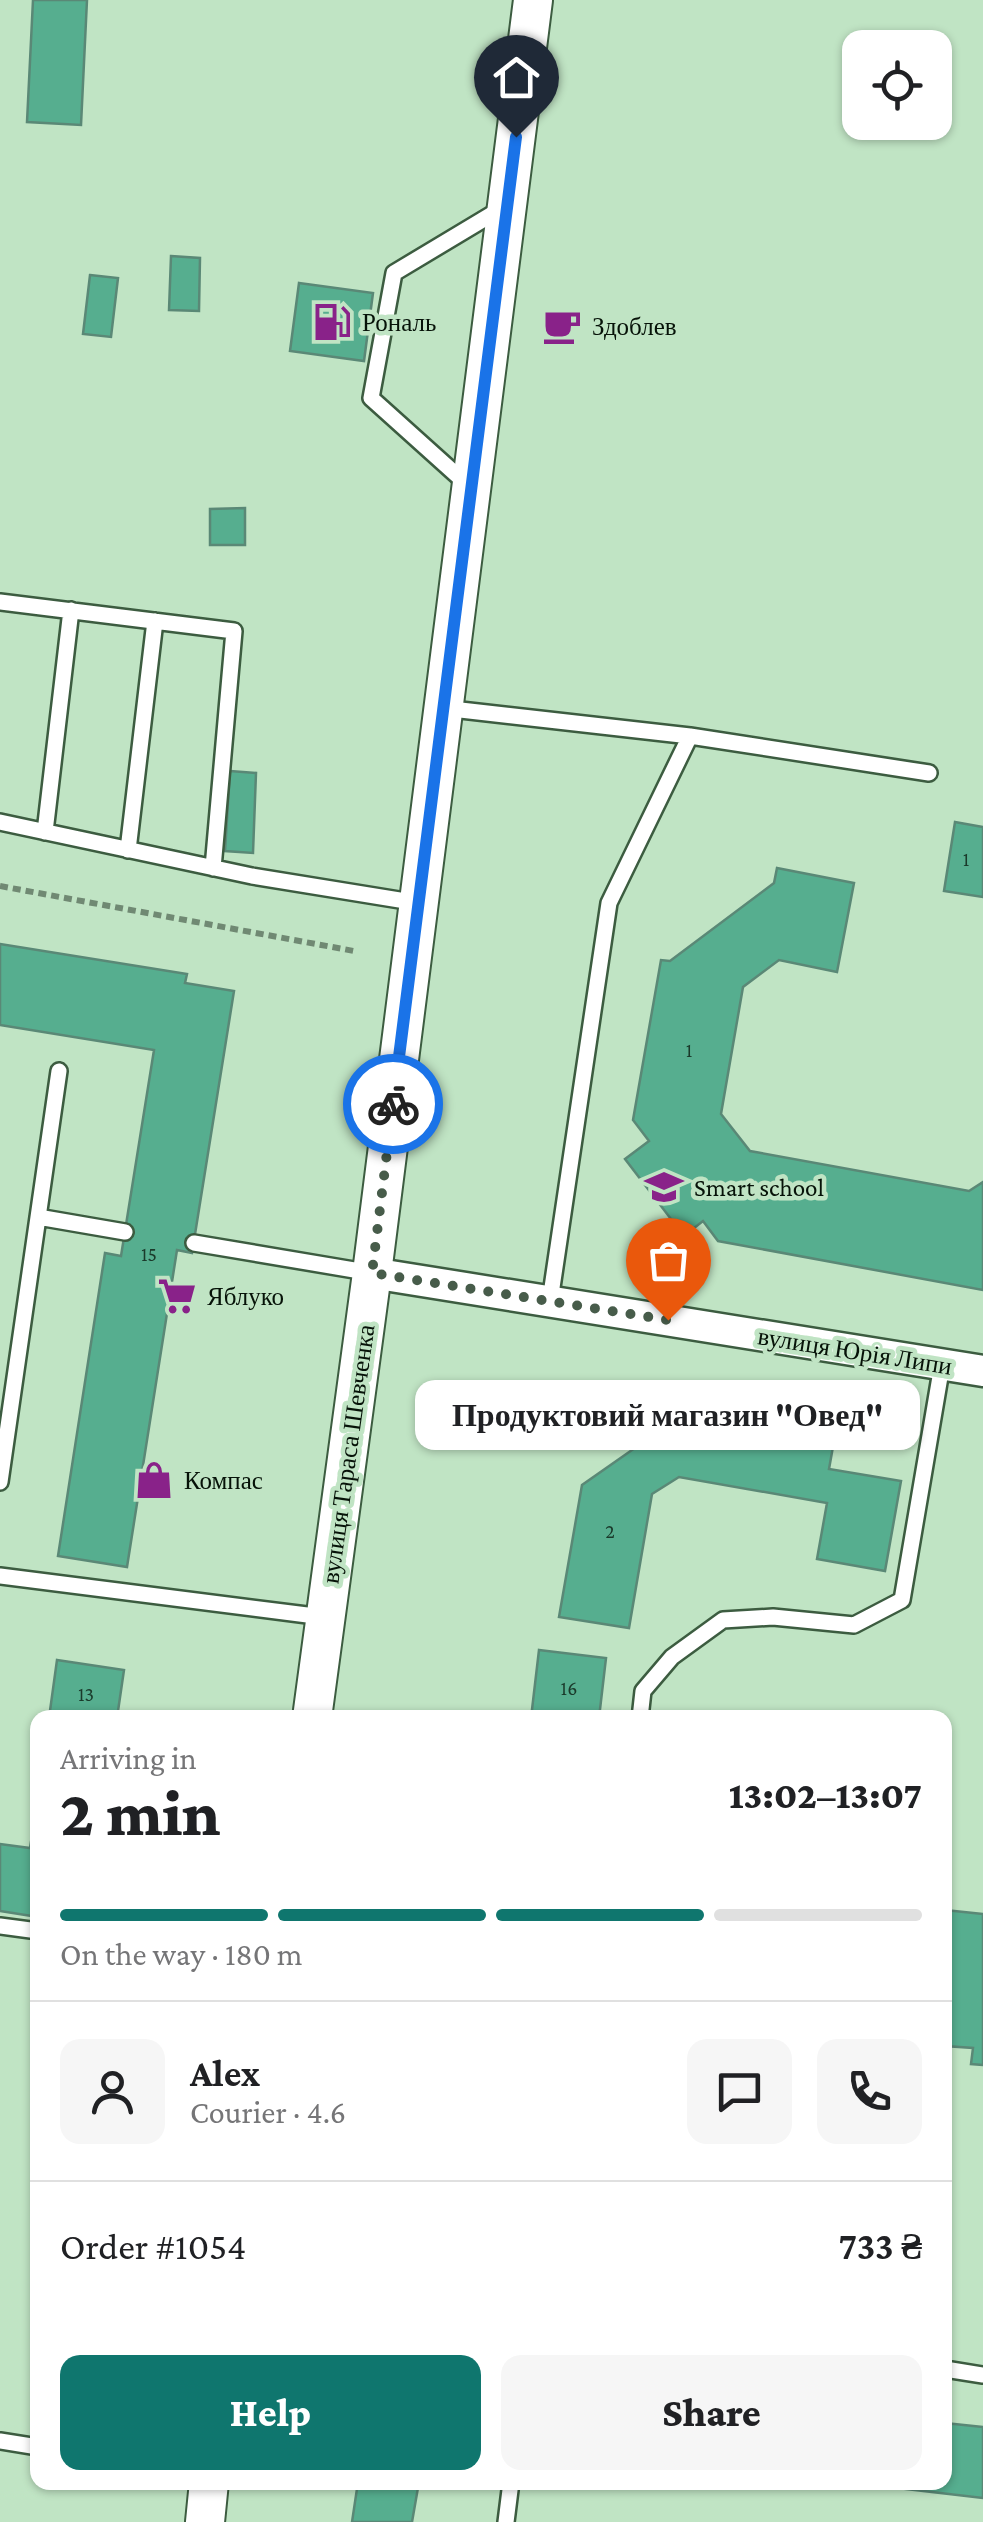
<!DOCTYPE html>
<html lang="en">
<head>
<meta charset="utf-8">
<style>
	body { margin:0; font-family:"Crimson Pro",serif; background:#f6f6f6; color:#202124; height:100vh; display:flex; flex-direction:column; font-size:38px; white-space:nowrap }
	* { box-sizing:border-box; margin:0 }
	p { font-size:32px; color:#757577 }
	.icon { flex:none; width:55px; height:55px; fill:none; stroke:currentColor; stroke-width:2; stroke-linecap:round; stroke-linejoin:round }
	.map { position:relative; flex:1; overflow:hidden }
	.drawer { position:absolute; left:30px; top:1710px; width:922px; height:780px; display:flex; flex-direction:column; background:#fff; border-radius:20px; box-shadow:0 2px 8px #0004 }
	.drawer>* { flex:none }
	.buttons { position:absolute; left:842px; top:30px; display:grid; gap:20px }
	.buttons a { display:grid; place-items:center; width:110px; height:110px; border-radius:20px; background:#fff; box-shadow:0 2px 8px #0004; font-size:50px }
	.pin { position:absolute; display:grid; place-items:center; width:85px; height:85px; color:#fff; margin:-102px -42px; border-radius:50% 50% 50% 0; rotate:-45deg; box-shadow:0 0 10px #0007 }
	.pin .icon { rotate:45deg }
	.courier { position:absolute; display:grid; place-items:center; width:100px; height:100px; margin:-50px; border:8px solid #1a73e8; border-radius:50%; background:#fff; color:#222; box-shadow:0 2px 12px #0007 }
	.bubble { position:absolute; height:70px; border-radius:20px; background:#fff; box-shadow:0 2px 8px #0004; font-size:32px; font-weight:800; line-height:70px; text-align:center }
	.overview em { font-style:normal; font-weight:800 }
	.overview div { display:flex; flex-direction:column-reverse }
	.overview { display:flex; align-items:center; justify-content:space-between; height:170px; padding:0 30px }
	h1 { font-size:65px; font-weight:800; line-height:75px }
	.bar { display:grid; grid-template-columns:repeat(4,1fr); gap:15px 10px; align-content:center; height:120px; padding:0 30px }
	.bar i { height:12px; border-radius:8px; background:#e0e0e0 }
	.bar .active { background:#0f766e }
	.bar p { grid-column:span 4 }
	.line { display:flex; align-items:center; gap:25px; padding:0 30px; border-top:2px solid #e0e0e0 }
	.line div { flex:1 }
	.round { display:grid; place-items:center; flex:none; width:105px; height:105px; border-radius:20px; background:#f6f6f6 }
	.cta { display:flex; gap:20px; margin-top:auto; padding:20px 30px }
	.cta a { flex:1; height:115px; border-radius:20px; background:#0f766e; color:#fff; font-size:40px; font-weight:800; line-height:115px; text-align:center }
	.cta a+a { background:#f6f6f6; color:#202124 }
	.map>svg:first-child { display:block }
	.building { fill:#56ae8f; stroke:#5a8876; stroke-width:2.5 }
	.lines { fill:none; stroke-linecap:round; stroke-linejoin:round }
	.service-casing { stroke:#3c5c40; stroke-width:20 }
	.minor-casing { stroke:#3c5c40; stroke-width:35 }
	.tertiary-casing { stroke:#3c5c40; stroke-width:42 }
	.path { stroke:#708973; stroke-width:6; stroke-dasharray:8 5; stroke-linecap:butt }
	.service { stroke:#fff; stroke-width:15 }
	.minor { stroke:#fff; stroke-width:30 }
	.tertiary { stroke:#fff; stroke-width:38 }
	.done { stroke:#475c4a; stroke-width:10; stroke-dasharray:0 18 }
	.route { stroke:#1a73e8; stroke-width:12 }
	.labels { text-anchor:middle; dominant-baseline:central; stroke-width:9; stroke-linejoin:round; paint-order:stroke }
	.number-label { font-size:20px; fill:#1a392a }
	.poi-label { font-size:25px; fill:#061208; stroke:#c0e4c4; text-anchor:start }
	.street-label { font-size:25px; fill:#061208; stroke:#c0e4c4 }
</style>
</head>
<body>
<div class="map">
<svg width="983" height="2522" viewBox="0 0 983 2522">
	<rect width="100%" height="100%" fill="#c0e4c4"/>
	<path class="building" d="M33 0H87L81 125 27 122Z
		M171 256 200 258 199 311 169 310Z
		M90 275 118 278 111 337 83 334Z
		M299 283 373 293 364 361 290 351Z
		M245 508V545H210V509Z
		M230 771 256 773 253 853 225 851Z
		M955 822 983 827V897L944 891Z
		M777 868 854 883 837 972 779 960 743 987 721 1114 750 1151 969 1191 983 1182V1290L718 1241 703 1221 684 1236 625 1159 649 1141 633 1120 661 960 670 961 774 883Z
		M0 944 187 974 185 983 234 991 192 1253 177 1250 127 1567 58 1556 105 1253 121 1256 154 1050 0 1025Z
		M682 1415 834 1441 829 1469 901 1481 885 1571 817 1559 827 1503 679 1477 652 1494 629 1628 559 1617 582 1485Z
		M539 1650 606 1658 599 1718H531Z
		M57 1660 124 1670 117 1718H49Z
		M38 1798V1917L0 1911V1844L30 1848Z
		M945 1910 983 1914V2065L971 2064 973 2048 945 2046Z
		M945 2423 983 2427V2498L846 2482H945Z
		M358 2482H419L412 2522H352Z"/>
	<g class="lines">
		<g class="service-casing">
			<path id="service" d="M470 487 371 398 394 273 504 207
				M0 602 234 631 213 868
				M443 708 690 736 929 773
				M0 822 252 876 418 903
				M45 832 71 610
				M128 850 155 621
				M38 1217 125 1232
				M194 1243 372 1273
				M550 1301 609 903 690 736
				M0 1482 59 1071
				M0 1576 323 1617
				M640 1718 643 1691 672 1657 723 1620 773 1617 854 1625 902 1600 942 1365
				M0 1926 38 1931
				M945 2369 983 2375
				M0 2441 38 2447
				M506 2522 511 2482"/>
		</g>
		<g class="minor-casing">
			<path id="minor" d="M372 1273 983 1371"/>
		</g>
		<g class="tertiary-casing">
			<path id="tertiary" d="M312 1718 372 1273 533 0
				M205 2522 209 2482"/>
		</g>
		<path class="path" d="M0 886 354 951"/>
		<use href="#service" class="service"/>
		<use href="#minor" class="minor"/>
		<use href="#tertiary" class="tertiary"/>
	</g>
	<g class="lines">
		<path class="done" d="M393 1104 372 1273 668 1320"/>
		<path class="route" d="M393 1104 516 137"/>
	</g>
	<defs>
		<g id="fuel-bare" transform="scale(3)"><path d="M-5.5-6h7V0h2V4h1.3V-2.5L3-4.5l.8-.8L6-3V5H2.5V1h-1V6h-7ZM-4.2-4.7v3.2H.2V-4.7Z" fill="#892289" stroke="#c0e4c4" stroke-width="2.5" paint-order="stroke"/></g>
		<g id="cafe-bare" transform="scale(3)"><path d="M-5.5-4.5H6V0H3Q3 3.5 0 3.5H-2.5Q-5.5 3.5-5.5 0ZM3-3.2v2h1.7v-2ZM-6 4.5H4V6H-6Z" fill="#892289" stroke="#c0e4c4" stroke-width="2.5" paint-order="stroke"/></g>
		<g id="school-bare" transform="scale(3)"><path d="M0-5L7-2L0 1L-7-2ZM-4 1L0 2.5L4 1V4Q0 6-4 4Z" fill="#892289" stroke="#c0e4c4" stroke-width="2.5" paint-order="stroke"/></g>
		<g id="supermarket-bare" transform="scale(3)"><path d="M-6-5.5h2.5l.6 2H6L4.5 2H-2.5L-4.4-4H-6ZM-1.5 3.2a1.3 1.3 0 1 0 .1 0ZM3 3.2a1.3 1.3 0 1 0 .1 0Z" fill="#892289" stroke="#c0e4c4" stroke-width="2.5" paint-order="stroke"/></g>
		<g id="shop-bare" transform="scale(3)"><path d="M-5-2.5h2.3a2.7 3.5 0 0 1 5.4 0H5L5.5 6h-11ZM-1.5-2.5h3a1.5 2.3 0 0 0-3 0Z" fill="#892289" stroke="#c0e4c4" stroke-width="2.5" paint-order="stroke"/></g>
	</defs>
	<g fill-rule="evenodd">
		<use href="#fuel-bare" x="332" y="322"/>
		<use href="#cafe-bare" x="562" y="326"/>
		<use href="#school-bare" x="664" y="1187"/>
		<use href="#supermarket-bare" x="177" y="1296"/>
		<use href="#shop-bare" x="154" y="1480"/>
	</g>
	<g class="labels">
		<g class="number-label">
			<text x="966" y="859">1</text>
			<text x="689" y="1050">1</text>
			<text x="149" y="1254">15</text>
			<text x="610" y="1531">2</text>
			<text x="569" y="1688">16</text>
			<text x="86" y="1694">13</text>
		</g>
		<g class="poi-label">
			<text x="362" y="322">Рональ</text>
			<text x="592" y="326">Здоблев</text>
			<text x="694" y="1187">Smart school</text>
			<text x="207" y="1296">Яблуко</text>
			<text x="184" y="1480">Компас</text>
		</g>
		<g class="street-label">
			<text transform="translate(855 1351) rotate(9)">вулиця Юрія Липи</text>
			<text transform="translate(348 1454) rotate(-82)">вулиця Тараса Шевченка</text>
		</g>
	</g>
</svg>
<div class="buttons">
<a><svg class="icon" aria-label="locate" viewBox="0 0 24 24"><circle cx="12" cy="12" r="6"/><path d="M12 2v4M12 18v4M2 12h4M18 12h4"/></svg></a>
</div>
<div class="pin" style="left:668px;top:1320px;background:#ea580c"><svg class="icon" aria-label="bag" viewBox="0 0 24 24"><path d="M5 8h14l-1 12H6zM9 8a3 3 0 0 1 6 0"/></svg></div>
<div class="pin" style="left:516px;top:137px;background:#1f2937"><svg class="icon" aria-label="home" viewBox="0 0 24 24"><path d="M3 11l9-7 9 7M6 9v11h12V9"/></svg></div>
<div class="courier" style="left:393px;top:1104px"><svg class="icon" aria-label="bike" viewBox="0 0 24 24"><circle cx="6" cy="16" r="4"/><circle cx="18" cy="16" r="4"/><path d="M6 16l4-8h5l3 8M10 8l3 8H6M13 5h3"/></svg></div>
<div class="bubble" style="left:415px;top:1380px;width:505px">Продуктовий магазин &quot;Овед&quot;</div>
<section class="drawer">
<div class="overview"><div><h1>2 min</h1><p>Arriving in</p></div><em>13:02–13:07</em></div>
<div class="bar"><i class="active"></i><i class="active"></i><i class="active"></i><i></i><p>On the way · 180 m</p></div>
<div class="line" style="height:180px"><a class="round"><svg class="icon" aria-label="person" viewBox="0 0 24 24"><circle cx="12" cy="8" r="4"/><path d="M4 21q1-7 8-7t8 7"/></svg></a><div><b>Alex</b><p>Courier · 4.6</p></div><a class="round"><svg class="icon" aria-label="chat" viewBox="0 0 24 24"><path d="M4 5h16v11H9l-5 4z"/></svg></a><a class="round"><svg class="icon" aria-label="phone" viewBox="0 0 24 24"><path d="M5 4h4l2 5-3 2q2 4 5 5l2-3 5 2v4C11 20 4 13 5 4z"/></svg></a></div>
<div class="line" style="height:130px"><div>Order #1054</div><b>733 ₴</b></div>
<div class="cta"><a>Help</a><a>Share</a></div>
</section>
</div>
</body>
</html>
